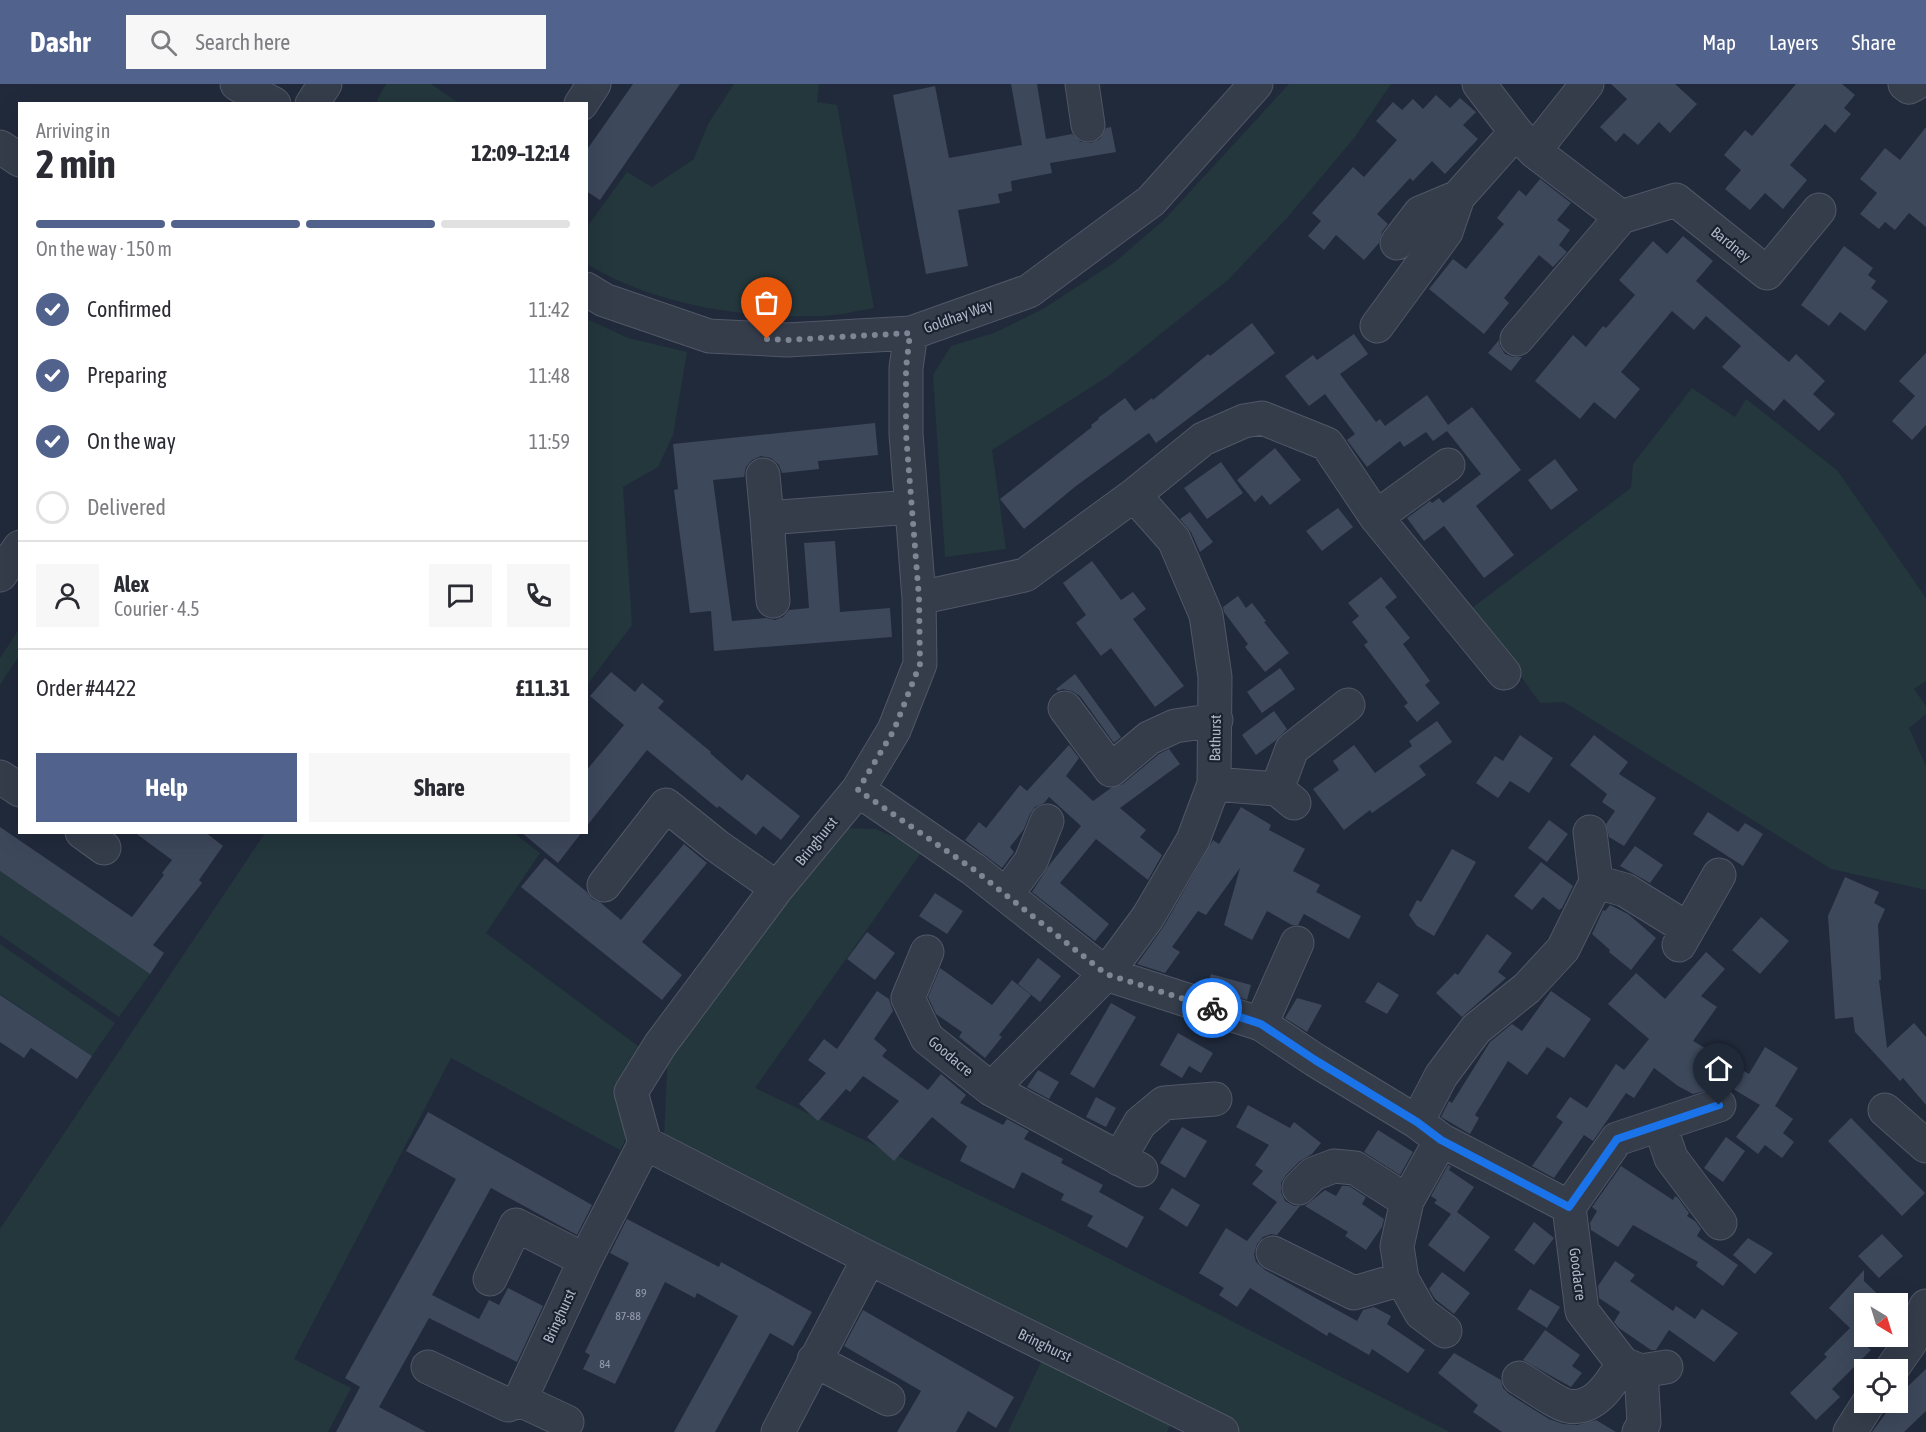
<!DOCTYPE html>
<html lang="en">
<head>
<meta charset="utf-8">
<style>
	body { margin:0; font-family:"Asap Condensed",sans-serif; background:#f7f7f7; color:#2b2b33; height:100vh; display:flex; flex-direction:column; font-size:22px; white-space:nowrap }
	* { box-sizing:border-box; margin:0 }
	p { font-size:20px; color:#7c7c81 }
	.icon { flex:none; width:33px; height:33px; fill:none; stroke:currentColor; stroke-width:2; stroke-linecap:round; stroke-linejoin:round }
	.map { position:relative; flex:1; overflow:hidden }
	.details { position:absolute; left:18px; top:18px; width:570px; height:732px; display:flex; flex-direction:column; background:#fff; border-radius:0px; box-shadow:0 6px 24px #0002 }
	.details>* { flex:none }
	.needle { width:39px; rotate:142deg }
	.controls { position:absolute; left:1854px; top:1209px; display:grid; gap:12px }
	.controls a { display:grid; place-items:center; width:54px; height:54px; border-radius:0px; background:#fff; box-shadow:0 6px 24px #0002; font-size:30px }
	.pin { position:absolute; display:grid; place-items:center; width:51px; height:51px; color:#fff; margin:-62px -26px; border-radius:50% 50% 50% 0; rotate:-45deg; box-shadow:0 0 6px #0007 }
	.pin .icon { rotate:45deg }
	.courier { position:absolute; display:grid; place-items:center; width:60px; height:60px; margin:-30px; border:4px solid #1a73e8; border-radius:50%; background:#fff; color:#222; box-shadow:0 2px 8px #0007 }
	.summary em { font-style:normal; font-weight:700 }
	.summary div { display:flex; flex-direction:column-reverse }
	.summary { display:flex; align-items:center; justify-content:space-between; height:102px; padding:0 18px }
	h1 { font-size:39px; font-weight:700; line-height:45px }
	.bar { display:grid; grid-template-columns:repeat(4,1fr); gap:9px 6px; align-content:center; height:72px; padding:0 18px }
	.bar i { height:8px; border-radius:4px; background:#e1e1e2 }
	.bar .selected { background:#51638d }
	.bar p { grid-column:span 4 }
	.line { display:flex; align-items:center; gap:15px; padding:0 18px; border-top:2px solid #e1e1e2 }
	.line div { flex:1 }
	.round { display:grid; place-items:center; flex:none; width:63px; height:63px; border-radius:0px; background:#f7f7f7 }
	ol { padding:0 18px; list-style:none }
	li { display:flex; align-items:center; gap:18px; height:66px }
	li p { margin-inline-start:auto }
	li .icon { padding:6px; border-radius:50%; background:#51638d; color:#fff; stroke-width:4 }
	li:last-child { color:#7c7c81 }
	li i { width:33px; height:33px; border:3px solid #e1e1e2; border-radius:50% }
	.action { display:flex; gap:12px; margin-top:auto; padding:12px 18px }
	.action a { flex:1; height:69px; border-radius:0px; background:#51638d; color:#fff; font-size:24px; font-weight:700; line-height:69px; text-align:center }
	.action a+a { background:#f7f7f7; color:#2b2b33 }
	header { display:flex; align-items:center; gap:36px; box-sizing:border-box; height:84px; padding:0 30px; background:#51638d; color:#fff }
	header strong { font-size:28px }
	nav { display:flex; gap:33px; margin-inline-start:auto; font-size:21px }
	.search { width:420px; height:54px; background:#f7f7f7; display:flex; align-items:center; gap:15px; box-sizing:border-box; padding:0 21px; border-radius:0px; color:#7c7c81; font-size:22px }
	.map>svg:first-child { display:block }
	.green { fill:#23373c }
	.building { fill:#3d485b }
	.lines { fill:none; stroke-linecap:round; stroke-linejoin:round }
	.minor-casing { stroke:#505766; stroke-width:35 }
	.minor { stroke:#353d4b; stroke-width:33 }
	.done { stroke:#7e8696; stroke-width:6; stroke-dasharray:0 10.8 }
	.route { stroke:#1a73e8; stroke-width:8 }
	.labels { text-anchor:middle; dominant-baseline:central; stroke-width:4.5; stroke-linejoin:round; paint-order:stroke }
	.number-label { font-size:12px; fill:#939bac }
	.street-label { font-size:15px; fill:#b0b7c7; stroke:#1a2230 }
</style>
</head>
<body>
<header>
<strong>Dashr</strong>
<div class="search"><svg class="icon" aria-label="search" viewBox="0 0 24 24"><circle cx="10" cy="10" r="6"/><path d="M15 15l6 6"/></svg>Search here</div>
<nav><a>Map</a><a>Layers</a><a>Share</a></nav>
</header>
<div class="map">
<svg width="1926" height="1348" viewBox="0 0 1926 1348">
	<rect width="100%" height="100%" fill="#212a3b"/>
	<path class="green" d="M386 0H431L459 19H378L377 16Z
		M734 0H819L817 18 837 21 874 224C856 227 837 232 820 232 743 235 652 220 587 180V143L627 88 652 103 694 75 708 40Z
		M1289 0H1391L1355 53 1286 135 1228 196 1107 293 992 366 1006 465 945 473 933 291 951 262 994 249 1043 225 1115 178 1164 136Z
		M587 235 628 254 687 268 673 351 658 383 623 403 632 541 587 601Z
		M1692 304 1735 333 1746 315 1837 386 1926 514V597L1914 605 1926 622V630L1909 644 1926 682V806L1831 785 1564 618 1540 619 1472 524 1631 404 1633 380Z
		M19 545V572L0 601V574Z
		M839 744 876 745 923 766 755 1004 1061 1150 1450 1348H1238L1021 1239 664 1055 668 968Z
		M265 749H514L540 769 486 849 642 965 629 1049 620 1066 451 974 294 1275 351 1304 328 1348H0V1145Z
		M0 787 150 890 119 933 0 851Z
		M0 860 115 939 92 972 0 910Z
		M1042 1276 1170 1342 1167 1348H1008Z"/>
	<path class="building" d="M633 0H680L600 116 586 107V67Z
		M1011 0H1037L1046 55 1072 50 1081 58 1091 59 1100 55 1106 44 1111 43 1116 68 1050 79 1052 89 1011 97 1012 107 998 110 1000 119 958 126 968 182 926 190 893 11 935 2 949 74 1022 61Z
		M1611 0H1675L1697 20 1670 49 1659 38 1638 61 1624 49 1616 58 1600 43 1627 15Z
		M1796 0H1842L1855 11 1844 24 1851 30 1835 49 1825 40 1790 81 1807 96 1783 125 1765 109 1750 126 1725 105 1741 86 1724 71 1745 46 1752 52Z
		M1436 11 1450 24 1460 14 1476 28 1463 41 1478 55 1445 90 1432 77 1413 97 1410 94 1377 130 1388 140 1382 148 1379 159 1364 176 1336 151 1324 166 1308 152 1321 137 1312 129 1353 83 1364 93 1397 56 1376 37 1393 18 1402 26 1413 15 1423 25Z
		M1926 43V143L1909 129 1895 146 1885 138 1879 145 1860 130 1877 109 1860 95 1885 64 1900 76Z
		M1540 95 1571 119 1557 136 1570 146 1559 161 1567 168 1553 183 1539 171 1504 214 1509 219 1484 250 1429 205 1453 175 1466 185 1504 140 1497 134 1519 106 1526 112Z
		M1683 152 1713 177 1696 197 1789 278 1796 270 1825 297 1813 310 1835 330 1819 347 1784 315 1774 327 1722 283 1741 262 1706 232 1694 246 1672 227 1621 288 1640 305 1615 335 1594 318 1580 335 1535 297 1573 251 1586 263 1603 242 1606 244 1635 211 1619 196 1653 157 1667 170Z
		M1844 162 1873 184 1868 191 1876 197 1871 204 1888 217 1865 247 1840 228 1829 242 1801 221Z
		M1252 239 1275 269 1156 359 1149 349 1076 402 1024 445 1000 415 1092 343 1091 341 1099 335 1098 334 1125 314 1135 327 1152 314 1153 316 1208 270 1210 272Z
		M1354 250 1368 270 1340 290 1376 338 1380 335 1385 342 1427 311 1448 341 1472 323 1521 386 1476 422 1514 471 1484 494 1444 442 1424 457 1407 434 1430 417 1432 419 1439 414 1443 419 1481 390 1447 347 1433 357 1426 348 1404 363 1400 357 1367 383 1347 356 1355 350 1325 310 1309 322 1285 292 1313 271 1317 276Z
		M1499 256 1500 262 1505 270 1513 273H1522L1511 287 1488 269Z
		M1926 269V341L1912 356 1892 337 1915 312 1899 297Z
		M875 339 878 371 818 377 819 385 782 389 779 381 771 374 761 372 752 376 746 383 744 393 713 396 732 537 766 534 775 536 783 533 789 526 809 524 804 459 835 457 840 528 890 524 892 553 714 567 711 527 690 529 674 406 678 405 673 360Z
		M1275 364 1301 396 1270 421 1262 411 1255 418 1237 396Z
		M1555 375 1578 406 1551 426 1528 396Z
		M1221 378 1243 409 1207 435 1184 404Z
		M1338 424 1353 443 1322 467 1306 447Z
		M1190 428 1213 458 1200 468 1191 448 1180 435Z
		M1092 477 1121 516 1133 508 1146 525 1133 535 1184 602 1155 623 1111 564 1101 572 1076 539 1086 531 1063 499Z
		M1381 493 1397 513 1385 523 1410 554 1403 560 1430 597 1425 601 1440 619 1417 638 1404 622 1408 619 1364 561 1368 558 1352 538 1359 532 1348 519Z
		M1238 512 1246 524 1252 519 1266 537 1264 538 1289 569 1265 588 1245 563 1248 560 1224 528 1223 523Z
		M1280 584 1295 605 1262 629 1247 608Z
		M611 588 635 608 642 599 664 617 658 624 711 668 710 669 742 697 747 690 800 732 781 756 763 742 756 751 719 722 717 724 647 666 586 743V687L624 641 590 612Z
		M1075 590 1121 653 1114 659 1080 612 1072 607 1063 605 1058 607 1056 605Z
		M1274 627 1287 645 1275 657 1256 671 1242 651Z
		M1437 637 1452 658 1419 682 1426 691 1372 729 1370 726 1344 746 1313 705 1339 686 1333 677 1354 661 1375 689 1412 662 1409 657Z
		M1520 651 1553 674 1529 709 1510 697 1498 714 1476 699 1495 672 1503 677Z
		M1594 651 1628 678 1619 690 1656 714 1624 762 1609 753 1606 740 1615 727 1602 718 1607 710 1570 681Z
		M1069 661 1079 674 1066 692 1093 717 1111 704 1123 700 1159 670 1169 665 1180 680 1120 724 1146 746 1140 753 1162 771 1148 796 1096 755 1060 799 1109 840 1095 857 1032 808 1050 780 1081 742 1049 713 1044 719 1035 723 1030 730 1024 745 1010 763 1014 768 1002 784 965 756 979 738 986 744 1020 701 1027 707Z
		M1241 723 1271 741 1269 746 1305 765 1293 787 1320 801 1316 808 1361 832 1349 855 1304 830 1298 841H1292L1267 827 1252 856 1224 841 1240 784 1206 831 1198 827 1172 863 1180 868 1165 889 1137 880 1164 842 1213 756 1219 760Z
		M1708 728 1738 748 1745 739 1763 750 1743 782 1693 750Z
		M1549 736 1568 750 1547 778 1528 764Z
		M0 743 132 833 164 791 162 789 172 776 134 748H205L223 762 199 796 202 799 153 861 164 869 150 890 0 787Z
		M521 748H582L558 779Z
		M684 760 707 779 642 858 682 891 662 916 521 803 545 774 587 808 592 815 601 819 621 836Z
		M1635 762 1663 781 1650 799 1620 782Z
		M1452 765 1476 778 1434 852 1417 842 1409 831 1417 816 1421 818Z
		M1541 778 1573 802 1562 824 1559 826 1543 813 1532 826 1514 812Z
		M1845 793 1879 808 1874 819 1885 825 1878 841 1881 896H1879L1887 964 1914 939 1926 953V1021L1903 994 1900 997 1855 948 1853 933 1835 935 1828 832Z
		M935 809 963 827 947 850 919 832Z
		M1610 821 1628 830 1656 854 1631 886 1609 868 1610 866 1592 850 1603 826 1605 827Z
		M1761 833 1789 857 1760 890 1732 866Z
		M867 848 895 869 875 896 847 875Z
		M1487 850 1512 869 1498 888 1506 894 1462 933 1436 909 1455 889 1458 891Z
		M1706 868 1725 885 1701 912 1717 923 1693 957 1749 990 1765 963 1798 984 1775 1022 1793 1035 1783 1049 1794 1058 1782 1074 1765 1061 1758 1070 1736 1053 1760 1021 1723 999 1721 1003 1693 1010 1678 1002 1654 984 1634 1014 1626 1009 1593 1057 1584 1051 1554 1094 1532 1082 1563 1038 1556 1033 1570 1013 1587 1024 1616 980 1624 986 1649 955 1608 920 1636 889 1665 915Z
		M1038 874 1061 892 1040 918 1018 900Z
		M940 884 992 921 1012 896 1031 911 999 951 1002 953 985 974 959 953 962 948 936 930 928 913Z
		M1211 890 1251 901 1247 916 1207 903Z
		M1378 898 1399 911 1387 930 1365 918Z
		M877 907 889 915 893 927 874 955 887 966 882 972 928 1006 941 990 966 1011 960 1019 1003 1041 1007 1035 1029 1047 1024 1055 1063 1075 1061 1079 1103 1101 1099 1108 1144 1133 1127 1164 1087 1142 1093 1132 1061 1116 1064 1110 1022 1088 1014 1105 960 1077 967 1062 932 1033 894 1077 867 1053 899 1017 863 992 850 1008 846 1005 818 1037 799 1020 826 989 808 976 824 955 837 965Z
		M1551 907 1591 935 1564 974 1547 963 1527 991 1508 977 1475 1031 1479 1034 1470 1050 1441 1033 1449 1017 1452 1019 1490 958 1512 940 1522 947Z
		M0 911 92 972 77 995 31 964 24 974 0 958Z
		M1297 914 1322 921 1307 948 1285 934Z
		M1111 919 1136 933 1094 1004 1070 990Z
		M1178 949 1213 969 1201 989 1189 982 1182 994 1160 981Z
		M1038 986 1059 998 1049 1015 1027 1003Z
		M1096 1013 1116 1024 1106 1043 1086 1033Z
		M1248 1021 1290 1044 1294 1038 1321 1059 1312 1070 1300 1077 1286 1091 1281 1099V1108L1285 1117 1294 1122H1300L1277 1151 1271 1150 1263 1153 1257 1160 1254 1170 1256 1178 1265 1186 1357 1237 1363 1226 1374 1223 1391 1232 1387 1240 1425 1266 1408 1289 1372 1265 1369 1271 1329 1248 1327 1252 1250 1204 1237 1223 1219 1211 1224 1204 1199 1189 1226 1144 1247 1157 1277 1118 1252 1100 1263 1087 1255 1081 1269 1061 1236 1043Z
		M428 1028 592 1121 577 1151 491 1104 432 1211 479 1235 489 1216 499 1221 508 1204 543 1222 517 1278 429 1234 379 1323 426 1348H336L360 1303 345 1294 456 1095 406 1067Z
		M1851 1034 1925 1109 1902 1132 1828 1057Z
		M1182 1043 1207 1057 1185 1094 1160 1079Z
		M1378 1046 1413 1068 1400 1091 1364 1068Z
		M1726 1053 1745 1067 1723 1098 1704 1084Z
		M1448 1081 1451 1082 1449 1086 1474 1103 1457 1128 1490 1153 1464 1188 1428 1161 1451 1130 1434 1119 1437 1116 1431 1112Z
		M1621 1082 1673 1116 1675 1112 1678 1114 1689 1129 1687 1132 1695 1137 1701 1145 1697 1152 1738 1181 1723 1202 1696 1182 1698 1178 1633 1141 1618 1163 1591 1146 1590 1139 1597 1127 1592 1123Z
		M1342 1102H1349L1366 1113 1362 1120 1384 1135 1382 1143 1366 1166 1345 1152 1348 1148 1305 1122 1325 1106 1336 1112Z
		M1172 1104 1200 1121 1187 1143 1159 1125Z
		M627 1135 719 1183 721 1178 812 1228 793 1262 770 1249 715 1348H674L738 1232 697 1209 695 1214 665 1198 615 1300 583 1285 590 1271 585 1268 629 1179 610 1169Z
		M1534 1138 1554 1154 1534 1181 1514 1166Z
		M1882 1150 1903 1172 1879 1194 1858 1172Z
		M1748 1154 1773 1169 1755 1190 1733 1171Z
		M1615 1177 1635 1191 1630 1197 1673 1227 1676 1222 1695 1235 1702 1225 1738 1249 1714 1278 1669 1246 1656 1266H1651L1619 1244 1614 1238 1620 1228 1599 1214 1598 1202Z
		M1864 1186V1197L1888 1220H1864V1260L1871 1266 1832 1305 1840 1313 1816 1336 1790 1309 1827 1273 1824 1270 1850 1244 1829 1224Z
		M1442 1188 1470 1209 1454 1230 1435 1215 1429 1205Z
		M1530 1205 1560 1223 1547 1244 1517 1225Z
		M863 1226 1014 1313 996 1344 968 1327 956 1348H897L921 1307 844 1262Z
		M1545 1246 1580 1271 1572 1282 1582 1289 1571 1303 1523 1276Z
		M1454 1269 1501 1296 1503 1304 1509 1310 1549 1335 1563 1340 1577 1341 1596 1336 1616 1348H1502L1473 1328 1478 1321 1438 1289Z
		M1926 1285V1327L1904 1348H1872L1894 1318H1898V1315L1905 1305Z"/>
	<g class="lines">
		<g class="minor-casing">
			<path id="minor" d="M237 0 274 20
				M1082 0 1088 41
				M1479 0 1516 48 1534 67 1621 133 1676 116 1767 189 1819 126
				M1905 0 1909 3 1915 0
				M312 20 325 0
				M581 20 594 0
				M0 63 20 76
				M1534 67 1587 0
				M1397 159 1420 129 1458 113 1516 48
				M586 205 604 216 709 252 787 256 911 249 1029 207 1151 117 1256 0
				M1377 242 1446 148 1458 113
				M1517 255 1621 133
				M763 391 767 434
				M1134 411 1174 456 1206 531 1215 593 1214 700 1193 756 1148 833 1106 890 1261 940 1315 976 1417 1038 1441 1056 1569 1123 1582 1227 1623 1280 1641 1287 1666 1283
				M1376 433 1448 381
				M0 491 20 463
				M919 514 1025 491 1134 411 1203 355 1244 337 1262 334 1327 360 1376 433 1504 589
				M773 517 767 434 911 423
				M1065 624 1111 686 1149 654 1175 642 1216 636
				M0 693 20 706
				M1214 700 1277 705 1294 719
				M1277 705 1292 665 1348 621
				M858 706 973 785 1106 890 991 1005 927 954 908 914 927 868
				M82 748 104 764
				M1596 798 1625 806 1688 845
				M604 801 666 721 717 762 777 804
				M1006 811 1031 777 1047 737
				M1679 861 1719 791
				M1261 940 1297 859
				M991 1005 1141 1086
				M1885 1026 1926 1062
				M1417 1038 1441 992 1476 945 1527 904 1563 865 1596 798 1590 748
				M1660 1041 1671 1074 1720 1139
				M1441 1056 1407 1117 1397 1162 1402 1195 1421 1229 1445 1247
				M645 1059 869 1174 1222 1348
				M1119 1075 1140 1039 1164 1019 1215 1015
				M1299 1104 1313 1090 1334 1082 1355 1084 1407 1117
				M1569 1123 1617 1055 1719 1021
				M1273 1169 1354 1209 1402 1195
				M490 1195 516 1141 585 1176
				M814 1276 888 1315
				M428 1283 508 1321 520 1316 585 1176 645 1059 631 1008 660 961 777 804 858 706 894 646 920 580 919 514 906 350V284L911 249
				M1891 1286 1910 1259 1926 1222
				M1519 1294C1530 1300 1557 1320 1568 1322 1595 1327 1611 1299 1623 1280
				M520 1316 567 1338
				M778 1348 869 1174
				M1639 1348 1644 1339 1641 1287
				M1850 1348 1869 1318"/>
		</g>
		<use href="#minor" class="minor"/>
	</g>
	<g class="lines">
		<path class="done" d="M767 255 787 256 910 249 906 284V350L919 514 920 580 894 646 858 706 973 785 1106 890 1212 924"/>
		<path class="route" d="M1212 924 1261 940 1315 976 1417 1038 1441 1056 1569 1123 1617 1055 1719 1021"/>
	</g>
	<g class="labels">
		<g class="number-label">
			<text x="641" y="1209">89</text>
			<text x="628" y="1232">87-88</text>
			<text x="605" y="1280">84</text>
		</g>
		<g class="street-label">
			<text transform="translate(1731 160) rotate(39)">Bardney</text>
			<text transform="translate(958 232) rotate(-20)">Goldhay Way</text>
			<text transform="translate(1215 654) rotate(-89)">Bathurst</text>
			<text transform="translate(816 757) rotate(-51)">Bringhurst</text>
			<text transform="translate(951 972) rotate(40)">Goodacre</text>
			<text transform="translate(1578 1190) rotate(83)">Goodacre</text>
			<text transform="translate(559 1232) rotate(-65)">Bringhurst</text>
			<text transform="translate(1045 1261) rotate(26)">Bringhurst</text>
		</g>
	</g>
</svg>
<div class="controls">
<a><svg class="needle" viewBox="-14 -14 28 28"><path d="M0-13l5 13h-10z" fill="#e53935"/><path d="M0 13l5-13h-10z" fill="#7c7c81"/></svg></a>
<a><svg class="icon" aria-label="locate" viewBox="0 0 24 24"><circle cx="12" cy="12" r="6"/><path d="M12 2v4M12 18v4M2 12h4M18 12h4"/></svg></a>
</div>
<div class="pin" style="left:767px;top:255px;background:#ea580c"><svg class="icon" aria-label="bag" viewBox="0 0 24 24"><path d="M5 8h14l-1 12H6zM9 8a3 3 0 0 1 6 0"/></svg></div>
<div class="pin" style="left:1719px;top:1021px;background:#1f2937"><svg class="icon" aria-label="home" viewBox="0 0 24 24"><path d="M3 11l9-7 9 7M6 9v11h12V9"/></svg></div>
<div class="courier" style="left:1212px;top:924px"><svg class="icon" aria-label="bike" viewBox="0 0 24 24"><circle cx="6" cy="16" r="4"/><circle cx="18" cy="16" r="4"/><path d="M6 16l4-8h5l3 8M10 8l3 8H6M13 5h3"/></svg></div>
<section class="details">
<div class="summary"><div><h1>2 min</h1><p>Arriving in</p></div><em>12:09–12:14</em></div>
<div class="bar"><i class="selected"></i><i class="selected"></i><i class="selected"></i><i></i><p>On the way · 150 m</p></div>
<ol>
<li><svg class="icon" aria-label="check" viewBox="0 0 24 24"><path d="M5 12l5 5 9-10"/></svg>Confirmed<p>11:42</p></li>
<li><svg class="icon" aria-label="check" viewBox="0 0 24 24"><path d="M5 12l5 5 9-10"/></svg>Preparing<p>11:48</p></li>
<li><svg class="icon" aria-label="check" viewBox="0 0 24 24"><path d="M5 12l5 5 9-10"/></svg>On the way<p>11:59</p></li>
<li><i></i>Delivered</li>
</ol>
<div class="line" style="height:108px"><a class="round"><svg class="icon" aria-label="person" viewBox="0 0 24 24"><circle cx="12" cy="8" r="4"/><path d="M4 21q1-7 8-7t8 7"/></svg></a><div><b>Alex</b><p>Courier · 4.5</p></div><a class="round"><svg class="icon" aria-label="chat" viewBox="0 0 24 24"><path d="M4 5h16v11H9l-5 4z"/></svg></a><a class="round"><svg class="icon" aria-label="phone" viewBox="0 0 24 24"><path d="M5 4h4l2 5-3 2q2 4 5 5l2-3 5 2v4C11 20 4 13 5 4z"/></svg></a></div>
<div class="line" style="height:78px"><div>Order #4422</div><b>£11.31</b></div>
<div class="action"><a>Help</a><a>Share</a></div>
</section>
</div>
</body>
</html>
